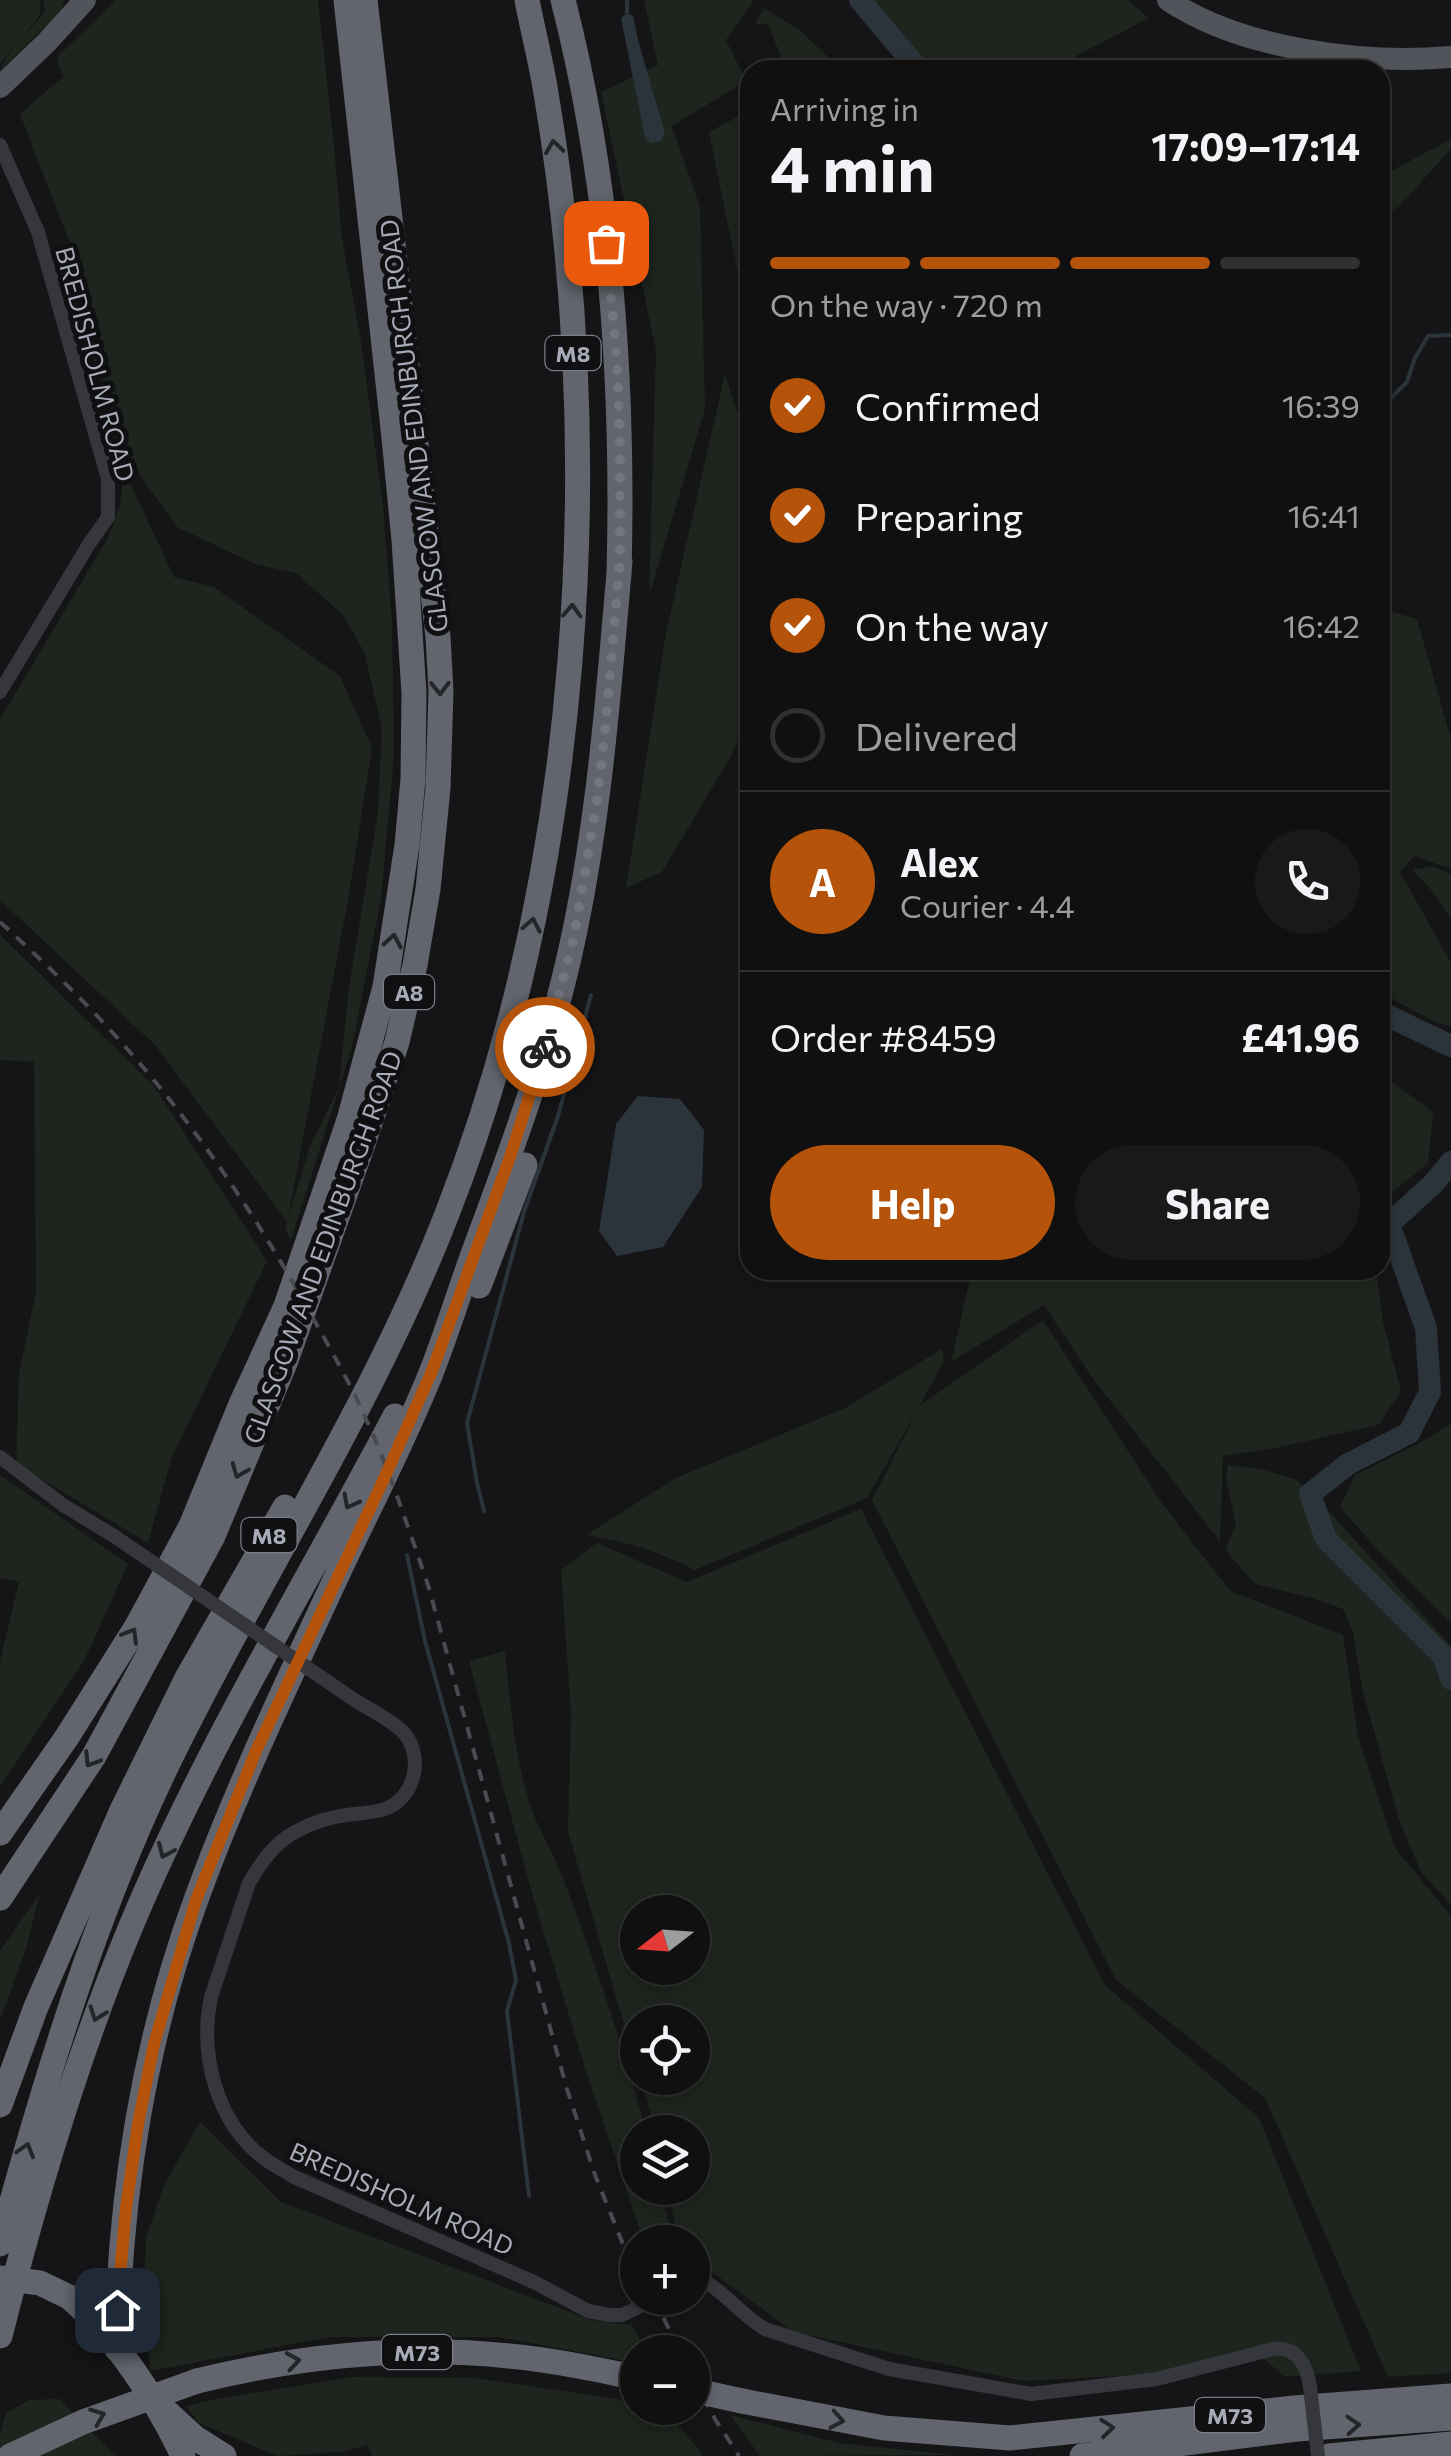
<!DOCTYPE html>
<html lang="en">
<head>
<meta charset="utf-8">
<style>
	body { margin:0; font-family:Commissioner,sans-serif; background:#19191a; color:#f1f3f6; height:100vh; display:flex; flex-direction:column; font-size:38px; white-space:nowrap }
	* { box-sizing:border-box; margin:0 }
	p { font-size:32px; color:#9c9d9f }
	.icon { flex:none; width:55px; height:55px; fill:none; stroke:currentColor; stroke-width:2; stroke-linecap:round; stroke-linejoin:round }
	.map { position:relative; flex:1; overflow:hidden }
	.sheet { position:absolute; left:740px; top:60px; width:650px; height:1220px; display:flex; flex-direction:column; background:#101011; border-radius:30px; box-shadow:0 5px 15px #0003,0 0 0 2px #303031 }
	.sheet>* { flex:none }
	.needle { width:65px; rotate:253deg }
	.controls { position:absolute; left:620px; top:1895px; display:grid; gap:20px }
	.controls a { display:grid; place-items:center; width:90px; height:90px; border-radius:50%; background:#101011; box-shadow:0 5px 15px #0003,0 0 0 2px #303031; font-size:50px }
	.pin { position:absolute; display:grid; place-items:center; width:85px; height:85px; color:#fff; margin:-42px; border-radius:20px; box-shadow:0 5px 15px #0006 }
	.courier { position:absolute; display:grid; place-items:center; width:100px; height:100px; margin:-50px; border:8px solid #b45309; border-radius:50%; background:#fff; color:#222; box-shadow:0 2px 12px #0007 }
	.headline em { font-style:normal; font-weight:700 }
	.headline div { display:flex; flex-direction:column-reverse }
	.headline { display:flex; align-items:center; justify-content:space-between; height:170px; padding:0 30px }
	h1 { font-size:65px; font-weight:700; line-height:75px }
	.bar { display:grid; grid-template-columns:repeat(4,1fr); gap:15px 10px; align-content:center; height:120px; padding:0 30px }
	.bar i { height:12px; border-radius:8px; background:#303031 }
	.bar .selected { background:#b45309 }
	.bar p { grid-column:span 4 }
	.line { display:flex; align-items:center; gap:25px; padding:0 30px; border-top:2px solid #303031 }
	.line div { flex:1 }
	.round { display:grid; place-items:center; flex:none; width:105px; height:105px; border-radius:52px; background:#19191a }
	ol { padding:0 30px; list-style:none }
	li { display:flex; align-items:center; gap:30px; height:110px }
	li p { margin-inline-start:auto }
	li .icon { padding:10px; border-radius:50%; background:#b45309; color:#fff; stroke-width:4 }
	li:last-child { color:#9c9d9f }
	li i { width:55px; height:55px; border:5px solid #303031; border-radius:50% }
	.primary-button { display:flex; gap:20px; margin-top:auto; padding:20px 30px }
	.primary-button a { flex:1; height:115px; border-radius:60px; background:#b45309; color:#fff; font-size:40px; font-weight:700; line-height:115px; text-align:center }
	.primary-button a+a { background:#19191a; color:#f1f3f6 }
	.map>svg:first-child { display:block }
	.green { fill:#1d251e; fill-rule:evenodd }
	.water { fill:#2b333b }
	.lines { fill:none; stroke-linecap:round; stroke-linejoin:round }
	.stream { stroke:#2b333b; stroke-width:4 }
	.river { stroke:#2b333b; stroke-width:22 }
	.street { stroke:#36373c; stroke-width:14 }
	.primary { stroke:#52545b; stroke-width:22 }
	.highway { stroke:#62656d; stroke-width:25 }
	.rail { stroke:#494b51; stroke-width:4; stroke-dasharray:12 10; stroke-linecap:butt }
	.street-bridge { stroke:#36373c; stroke-width:14 }
	.highway-bridge { stroke:#62656d; stroke-width:25 }
	.oneway { stroke:#242529 }
	.done { stroke:#74767f; stroke-width:10; stroke-dasharray:0 18 }
	.route { stroke:#b45309; stroke-width:12 }
	.labels { text-anchor:middle; dominant-baseline:central; stroke-width:10; stroke-linejoin:round; paint-order:stroke }
	.shield { fill:#101012; stroke:#7a7c86; stroke-width:2.5 }
	.shield-label { font-size:22px; font-weight:bold; fill:#a7abb7 }
	.street-label { font-size:25px; fill:#a7abb7; stroke:#101012 }
</style>
</head>
<body>
<div class="map">
<svg width="1451" height="2456" viewBox="0 0 1451 2456">
	<rect width="100%" height="100%" fill="#151517"/>
	<path class="green" d="M0 0H40V15L0 64Z
		M43 0H63L62 10 0 71C8 50 30 30 45 12Z
		M116 0H318L334 146 342 239 361 341 383 507 392 622 394 755 381 899 352 1047 291 1240 285 1229 287 1222 156 1046 0 900V719L109 536 120 505 124 470 174 577 214 587 340 676 372 748 349 894 288 1218 310 1146 339 1087 349 987 378 812 382 727 364 652 344 616 296 573 255 564 177 527 121 448 86 331 90 295 20 114 63 77 57 57Z
		M644 0H754L726 40 746 81 672 126 700 207 705 409 649 596 656 350 601 92 658 65Z
		M871 0H1127L1149 18 1076 56 1085 70H931Z
		M764 8 802 32 842 70H786L768 24H755Z
		M750 110V333L709 132Z
		M1451 139V149L1401 204 1380 222V177Z
		M725 374 747 443 750 473V705L734 751 662 872 626 888 666 633Z
		M1390 611 1417 619 1451 739V869L1414 856 1400 872 1451 963V1026L1440 1024 1380 993V616Z
		M1432 866 1451 874V919L1432 891 1413 870Z
		M0 935 154 1086 267 1261 172 1457 148 1543 16 1464 19 1373 36 1292 34 1062 0 1060Z
		M1380 1073 1433 1112 1428 1163 1380 1202Z
		M972 1270H1376L1383 1322 1401 1391 1378 1425 1275 1448 1223 1456 1220 1541 1091 1376 1044 1305 951 1362Z
		M1043 1320 1161 1502 1230 1591 1343 1635 1358 1737 1395 1848 1451 1916V2373L1388 2377 1265 2098 1116 1980 872 1500 918 1409 867 1498 695 1570C655 1550 630 1543 586 1535L676 1478 845 1408 942 1349 944 1361 920 1405Z
		M1451 1424V1623L1380 1553 1340 1507 1355 1475 1423 1441Z
		M1228 1465 1259 1469 1295 1479 1324 1506 1451 1646V1905L1421 1872 1399 1820 1362 1688 1353 1632 1343 1609 1312 1598 1255 1584 1225 1550 1236 1525 1226 1480Z
		M0 1475 128 1564 85 1659 0 1787V1661L19 1582 0 1578Z
		M861 1509 1105 1985 1259 2118 1361 2371 1285 2377 1253 2350 1160 2374 1023 2381 794 2332 709 2270 693 2264 692 2242H679L667 2188H692V2132H656L640 2078H692V2022H638L637 2069 568 1832 571 1713 561 1570 597 1543 687 1582ZM638 1912H692V1968H638Z
		M505 1651C510 1702 514 1752 529 1801 537 1828 553 1852 563 1878 594 1961 624 2046 646 2132H638V2188H660L674 2242H644L587 2074 534 1901 469 1661Z
		M40 1893 26 1949 0 2020V1951Z
		M200 2122 281 2202 591 2320 632 2325 646 2352H638L637 2363 498 2337H330L150 2371 143 2299 146 2238 164 2185Z
		M353 2377 475 2378 618 2399 637 2405 638 2408 670 2417 699 2449 701 2456H372L368 2445 341 2452 277 2456 199 2423 186 2406 216 2399Z
		M60 2399 115 2456H0V2436L6 2413 29 2400Z
		M730 2415 839 2443 955 2455 760 2456Z"/>
	<path class="water" d="M627 13 633 16 638 40 665 133 661 141 651 143 645 138 621 18Z
		M638 1096 680 1099 704 1130 702 1187 663 1247 617 1256 599 1231 616 1124Z"/>
	<g class="lines">
		<path class="stream" d="M627 0V13
			M1380 409 1407 382 1415 358 1428 336 1451 335
			M484 1511 477 1483 467 1423 524 1212 558 1116 591 995
			M407 1555 425 1641 509 1943 516 1980 507 2011 529 2196"/>
		<path class="river" d="M860 0 919 70
			M1380 1012 1451 1046
			M1451 1162 1432 1185 1389 1224 1426 1328 1430 1392 1409 1433 1348 1464 1310 1494 1326 1539 1444 1657 1451 1679"/>
		<path class="street" d="M0 145 38 232 108 479V517L89 544 0 692
			M0 1457 63 1505 114 1536
			M356 1701C371 1710 389 1719 402 1731 425 1754 416 1798 385 1809 373 1813 360 1813 347 1815 329 1817 311 1823 295 1832 274 1843 260 1864 249 1883L211 1997C199 2054 216 2123 265 2159 273 2165 283 2170 292 2176L536 2283 588 2311 609 2315H622L635 2309
			M692 2275C722 2287 738 2313 765 2329L889 2369 1031 2394 1157 2379 1273 2349C1298 2346 1307 2366 1310 2387"/>
		<path class="primary" d="M1168 0C1241 49 1364 65 1451 57
			M0 87 47 42 85 0"/>
		<path class="highway" d="M563 0C611 187 624 383 619 575
			M479 1286 525 1165
			M0 1833 67 1737 137 1626 191 1526 241 1404 286 1306 349 1120 385 987 407 845 413 779 414 693 404 540 393 428 346 0
			M0 1898 94 1756 213 1536 285 1363 362 1147 397 1042 415 965 428 889 438 788 441 691 438 637 365 0
			M0 2105 36 2007 122 1810 187 1678 285 1507
			M0 2244C46 2077 96 1909 173 1753 262 1572 374 1402 447 1214 582 869 607 457 546 93 541 62 533 31 527 0
			M69 2297C114 2335 158 2402 183 2456
			M0 2336C35 2197 76 2058 131 1926 205 1749 306 1585 395 1416
			M117 2349C119 2197 144 2040 197 1897 238 1785 290 1677 340 1569 371 1504 404 1440 431 1373 446 1335 458 1296 472 1257 511 1151 551 1046 574 935 600 812 609 687 620 561
			M197 2381C299 2356 404 2345 509 2356 552 2360 595 2369 638 2378
			M742 2401 884 2428 1010 2438 1294 2408 1451 2396
			M168 2413 194 2437 224 2456
			M1082 2456 1297 2429 1451 2418
			M1329 2456 1451 2444"/>
		<path class="rail" d="M0 922C45 963 89 1005 129 1051 196 1127 253 1212 303 1300 325 1340 349 1380 367 1421 391 1475 409 1530 428 1585L567 2089 595 2175 638 2281
			M654 2298 680 2352
			M692 2377 715 2419 739 2456"/>
		<path class="street-bridge" d="M114 1536 356 1701
			M635 2309 653 2298
			M1310 2387 1318 2456"/>
		<path class="highway-bridge" d="M0 2278 40 2283 69 2297
			M692 2390 742 2401
			M10 2456 83 2422 197 2381"/>
	</g>
	<defs><path id="oneway-chevron" d="M-2-3.5L2.5 0L-2 3.5" fill="none" stroke-width="1.6" stroke-linecap="round" stroke-linejoin="round" transform="scale(2.5)"/></defs>
	<g class="oneway">
		<use href="#oneway-chevron" transform="translate(554 147) rotate(-98)"/>
		<use href="#oneway-chevron" transform="translate(572 611) rotate(-87)"/>
		<use href="#oneway-chevron" transform="translate(440 688) rotate(89)"/>
		<use href="#oneway-chevron" transform="translate(532 925) rotate(-79)"/>
		<use href="#oneway-chevron" transform="translate(393 941) rotate(-80)"/>
		<use href="#oneway-chevron" transform="translate(239 1471) rotate(112)"/>
		<use href="#oneway-chevron" transform="translate(350 1502) rotate(118)"/>
		<use href="#oneway-chevron" transform="translate(131 1635) rotate(-59)"/>
		<use href="#oneway-chevron" transform="translate(91 1760) rotate(122)"/>
		<use href="#oneway-chevron" transform="translate(165 1851) rotate(114)"/>
		<use href="#oneway-chevron" transform="translate(97 2014) rotate(110)"/>
		<use href="#oneway-chevron" transform="translate(26 2150) rotate(-74)"/>
		<use href="#oneway-chevron" transform="translate(293 2361) rotate(-9)"/>
		<use href="#oneway-chevron" transform="translate(98 2416) rotate(-21)"/>
		<use href="#oneway-chevron" transform="translate(837 2420) rotate(10)"/>
		<use href="#oneway-chevron" transform="translate(1353 2425) rotate(-4)"/>
		<use href="#oneway-chevron" transform="translate(1107 2428) rotate(-6)"/>
	</g>
	<g class="lines">
		<path class="done" d="M545 1047 574 937 597 800 604 741 620 561V442L617 362 606 243"/>
		<path class="route" d="M117 2310 126 2208 138 2124 154 2044 196 1900 256 1751 383 1481 432 1371 509 1160 545 1047"/>
	</g>
	<g class="labels">
		<g class="shield">
			<rect x="545.5" y="336" width="55" height="34" rx="8"/>
			<rect x="384" y="975" width="50" height="34" rx="8"/>
			<rect x="241.5" y="1518" width="55" height="34" rx="8"/>
			<rect x="382" y="2335" width="70" height="34" rx="8"/>
			<rect x="1195" y="2398" width="70" height="34" rx="8"/>
		</g>
		<g class="shield-label">
			<text x="573" y="353">M8</text>
			<text x="409" y="992">A8</text>
			<text x="269" y="1535">M8</text>
			<text x="417" y="2352">M73</text>
			<text x="1230" y="2415">M73</text>
		</g>
		<g class="street-label">
			<text transform="translate(96 364) rotate(75)">BREDISHOLM ROAD</text>
			<text transform="translate(413 426) rotate(-97)">GLASGOW AND EDINBURGH ROAD</text>
			<text transform="translate(322 1247) rotate(-70)">GLASGOW AND EDINBURGH ROAD</text>
			<text transform="translate(402 2198) rotate(24)">BREDISHOLM ROAD</text>
		</g>
	</g>
</svg>
<div class="controls">
<a><svg class="needle" viewBox="-14 -14 28 28"><path d="M0-13l5 13h-10z" fill="#e53935"/><path d="M0 13l5-13h-10z" fill="#9c9d9f"/></svg></a>
<a><svg class="icon" aria-label="locate" viewBox="0 0 24 24"><circle cx="12" cy="12" r="6"/><path d="M12 2v4M12 18v4M2 12h4M18 12h4"/></svg></a>
<a><svg class="icon" aria-label="layers" viewBox="0 0 24 24"><path d="M12 4l9 5-9 5-9-5zM3 14l9 5 9-5"/></svg></a>
<a>+</a>
<a>−</a>
</div>
<div class="pin" style="left:606px;top:243px;background:#ea580c"><svg class="icon" aria-label="bag" viewBox="0 0 24 24"><path d="M5 8h14l-1 12H6zM9 8a3 3 0 0 1 6 0"/></svg></div>
<div class="pin" style="left:117px;top:2310px;background:#1f2937"><svg class="icon" aria-label="home" viewBox="0 0 24 24"><path d="M3 11l9-7 9 7M6 9v11h12V9"/></svg></div>
<div class="courier" style="left:545px;top:1047px"><svg class="icon" aria-label="bike" viewBox="0 0 24 24"><circle cx="6" cy="16" r="4"/><circle cx="18" cy="16" r="4"/><path d="M6 16l4-8h5l3 8M10 8l3 8H6M13 5h3"/></svg></div>
<section class="sheet">
<div class="headline"><div><h1>4 min</h1><p>Arriving in</p></div><em>17:09–17:14</em></div>
<div class="bar"><i class="selected"></i><i class="selected"></i><i class="selected"></i><i></i><p>On the way · 720 m</p></div>
<ol>
<li><svg class="icon" aria-label="check" viewBox="0 0 24 24"><path d="M5 12l5 5 9-10"/></svg>Confirmed<p>16:39</p></li>
<li><svg class="icon" aria-label="check" viewBox="0 0 24 24"><path d="M5 12l5 5 9-10"/></svg>Preparing<p>16:41</p></li>
<li><svg class="icon" aria-label="check" viewBox="0 0 24 24"><path d="M5 12l5 5 9-10"/></svg>On the way<p>16:42</p></li>
<li><i></i>Delivered</li>
</ol>
<div class="line" style="height:180px"><b class="round" style="background:#b45309;color:#fff">A</b><div><b>Alex</b><p>Courier · 4.4</p></div><a class="round"><svg class="icon" aria-label="phone" viewBox="0 0 24 24"><path d="M5 4h4l2 5-3 2q2 4 5 5l2-3 5 2v4C11 20 4 13 5 4z"/></svg></a></div>
<div class="line" style="height:130px"><div>Order #8459</div><b>£41.96</b></div>
<div class="primary-button"><a>Help</a><a>Share</a></div>
</section>
</div>
</body>
</html>
